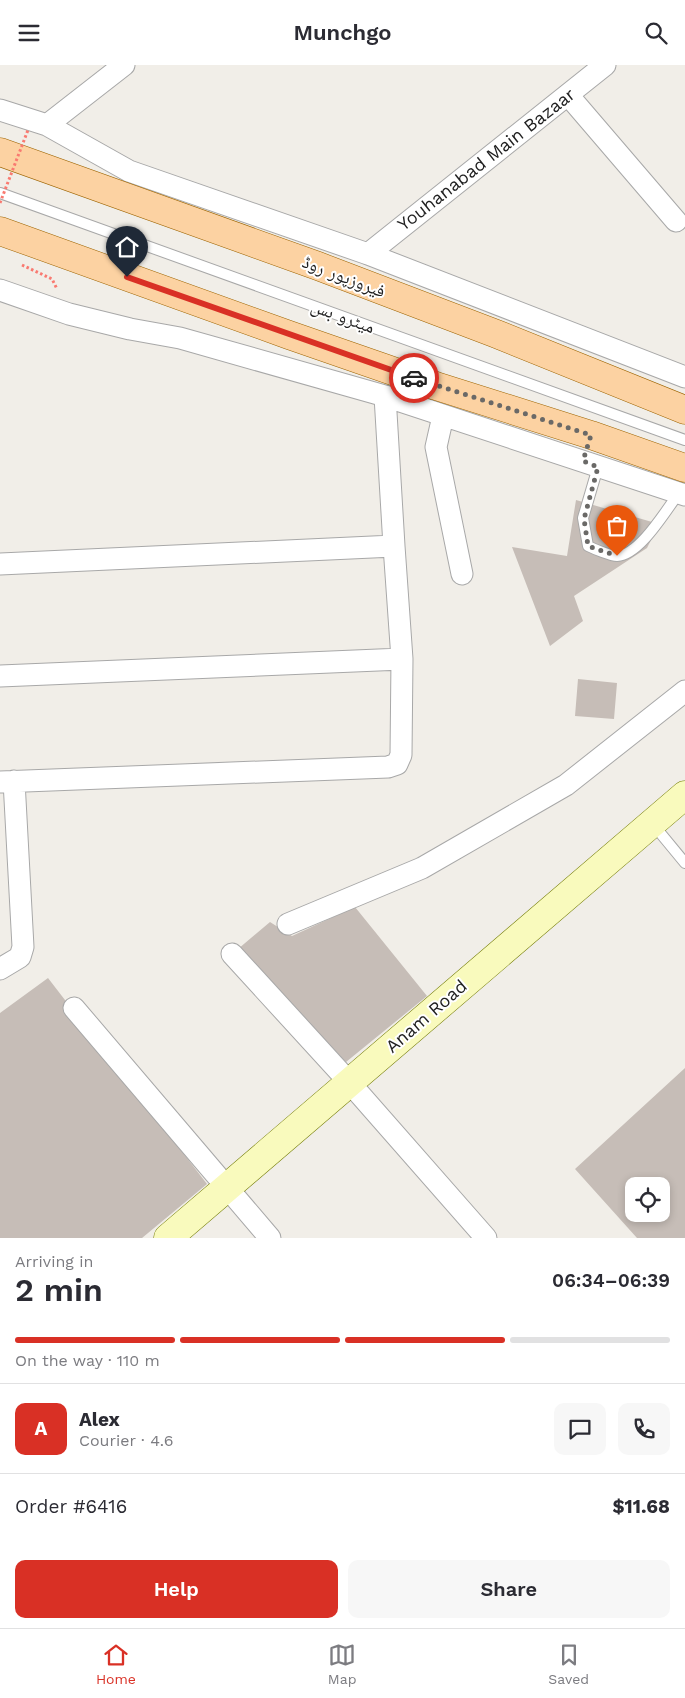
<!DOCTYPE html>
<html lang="en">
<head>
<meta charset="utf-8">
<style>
	body { margin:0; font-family:"Work Sans","Noto Naskh Arabic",sans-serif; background:#f7f7f7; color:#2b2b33; height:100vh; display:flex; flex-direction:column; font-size:19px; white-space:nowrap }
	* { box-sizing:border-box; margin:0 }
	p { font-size:16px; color:#7c7c81 }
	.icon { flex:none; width:28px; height:28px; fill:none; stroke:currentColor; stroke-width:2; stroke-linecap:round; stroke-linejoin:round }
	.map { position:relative; height:1173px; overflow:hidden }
	.sheet { display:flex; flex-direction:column; background:#fff; flex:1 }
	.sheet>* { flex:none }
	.controls { position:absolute; left:625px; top:1112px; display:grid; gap:10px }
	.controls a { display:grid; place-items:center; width:45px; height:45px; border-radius:10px; background:#fff; box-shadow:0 2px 8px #0003; font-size:25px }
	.pin { position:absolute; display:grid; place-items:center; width:42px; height:42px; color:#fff; margin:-51px -21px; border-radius:50% 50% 50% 0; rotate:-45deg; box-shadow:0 0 5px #0007 }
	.pin .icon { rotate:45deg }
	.courier { position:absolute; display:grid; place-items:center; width:50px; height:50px; margin:-25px; border:4px solid #d93025; border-radius:50%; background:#fff; color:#222; box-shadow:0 1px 6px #0007 }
	.overview em { font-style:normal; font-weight:600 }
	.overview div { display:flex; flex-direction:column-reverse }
	.overview { display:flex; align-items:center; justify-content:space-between; height:85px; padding:0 15px }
	h1 { font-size:32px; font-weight:600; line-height:38px }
	.bar { display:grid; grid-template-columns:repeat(4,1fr); gap:8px 5px; align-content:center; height:60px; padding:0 15px }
	.bar i { height:6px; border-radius:4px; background:#e1e1e2 }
	.bar .current { background:#d93025 }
	.bar p { grid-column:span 4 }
	.line { display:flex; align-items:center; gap:12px; padding:0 15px; border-top:1px solid #e1e1e2 }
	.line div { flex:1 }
	.round { display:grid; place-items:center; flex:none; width:52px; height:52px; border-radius:10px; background:#f7f7f7 }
	.cta { display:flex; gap:10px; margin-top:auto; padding:10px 15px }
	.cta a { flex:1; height:58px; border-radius:10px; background:#d93025; color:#fff; font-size:20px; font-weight:600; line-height:58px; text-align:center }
	.cta a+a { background:#f7f7f7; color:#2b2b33 }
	header { display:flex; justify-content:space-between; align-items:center; height:65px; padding:0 15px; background:#fff; font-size:22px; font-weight:600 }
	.tabs { display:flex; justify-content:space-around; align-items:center; height:70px; border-top:1px solid #e1e1e2; background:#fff; font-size:14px; color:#7c7c81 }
	.tabs a { display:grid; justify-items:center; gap:2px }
	.tabs .current { color:#d93025 }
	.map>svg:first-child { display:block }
	.building { fill:#c6bdb7; fill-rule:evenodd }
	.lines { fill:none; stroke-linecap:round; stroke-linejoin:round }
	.lane-casing { stroke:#a8a8a8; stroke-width:12 }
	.street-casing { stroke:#a8a8a8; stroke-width:23 }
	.secondary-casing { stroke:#727b05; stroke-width:29 }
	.primary-casing { stroke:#9d6401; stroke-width:29 }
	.path { stroke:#f97a71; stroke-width:3; stroke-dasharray:2.5 2.5; stroke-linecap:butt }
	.lane { stroke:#fff; stroke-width:10 }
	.street { stroke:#fff; stroke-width:21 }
	.secondary { stroke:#f9fabd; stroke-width:28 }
	.primary { stroke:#fcd2a2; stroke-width:28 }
	.path-bridge { stroke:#f97a71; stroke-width:3; stroke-dasharray:2.5 2.5; stroke-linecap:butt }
	.done { stroke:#6a6967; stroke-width:5; stroke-dasharray:0 9 }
	.route { stroke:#d93025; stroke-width:6 }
	.labels { text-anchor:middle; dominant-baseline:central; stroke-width:4; stroke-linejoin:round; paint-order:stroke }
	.street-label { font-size:18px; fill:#212121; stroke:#fff }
</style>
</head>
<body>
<header><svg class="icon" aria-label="menu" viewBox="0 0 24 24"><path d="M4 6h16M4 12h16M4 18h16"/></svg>Munchgo<svg class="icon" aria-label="search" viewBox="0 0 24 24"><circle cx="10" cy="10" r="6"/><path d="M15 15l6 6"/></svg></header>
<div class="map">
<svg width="685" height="1173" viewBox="0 0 685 1173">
	<rect width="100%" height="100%" fill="#f1eee8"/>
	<path class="building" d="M576 435 659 459 647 483 574 531 583 556 550 581 512 482 567 491Z
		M578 614 617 618 614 654 575 651Z
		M355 842 427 931 346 997 238 884 270 857 292 871Z
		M48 913 207 1119 142 1173H0V948Z
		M685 1003V1173H637L575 1104ZM634 1121H661V1149H634Z"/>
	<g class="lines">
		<g class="lane-casing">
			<path id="lane" d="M0 128 685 375
				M598 402 583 453 588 481C594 484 611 491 617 491 640 490 666 445 679 428
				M652 758 685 798"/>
		</g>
		<g class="street-casing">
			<path id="street" d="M568 30 676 156
				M0 45 47 60 129 106 368 189 685 312
				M47 60 124 0
				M368 189 605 0
				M0 225 69 249 130 264 180 273 385 331 685 430
				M443 351 436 382 462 509
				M0 499 394 481 385 331
				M0 611 402 594 394 481
				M0 717 388 702 397 699 401 690 402 594
				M288 859 422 803 566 720 685 626
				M232 889 349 1017 486 1173
				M0 904 20 892 23 882 14 716
				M74 943 270 1173"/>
		</g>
		<g class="secondary-casing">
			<path id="secondary" d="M168 1173 685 730"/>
		</g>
		<g class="primary-casing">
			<path id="primary" d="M0 87 318 201 494 268 685 345
				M0 166 289 270 436 321 591 370 685 403"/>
		</g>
		<path class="path" d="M22 200 52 214 57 224"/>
		<use href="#lane" class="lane"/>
		<use href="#street" class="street"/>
		<use href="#secondary" class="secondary"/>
		<use href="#primary" class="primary"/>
		<path class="path-bridge" d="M0 138 28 65"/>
	</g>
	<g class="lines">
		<path class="done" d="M414 313 591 370 583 396 598 402 584 454 588 481 617 491"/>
		<path class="route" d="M127 212 414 313"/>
	</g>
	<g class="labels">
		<g class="street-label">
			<text transform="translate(486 94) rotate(-38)">Youhanabad Main Bazaar</text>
			<text transform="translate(344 211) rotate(21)">فیروزپور روڈ</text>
			<text transform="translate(343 251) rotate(20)">میٹرو بس</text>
			<text transform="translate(426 951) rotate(-41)">Anam Road</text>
		</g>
	</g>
</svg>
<div class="controls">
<a><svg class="icon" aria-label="locate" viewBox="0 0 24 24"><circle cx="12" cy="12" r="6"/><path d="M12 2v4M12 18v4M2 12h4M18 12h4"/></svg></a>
</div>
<div class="pin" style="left:617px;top:491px;background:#ea580c"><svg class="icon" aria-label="bag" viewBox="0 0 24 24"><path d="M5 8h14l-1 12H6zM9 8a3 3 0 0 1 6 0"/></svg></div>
<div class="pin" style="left:127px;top:212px;background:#1f2937"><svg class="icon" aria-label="home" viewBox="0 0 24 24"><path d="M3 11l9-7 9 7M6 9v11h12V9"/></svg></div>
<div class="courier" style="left:414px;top:313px"><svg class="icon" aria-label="car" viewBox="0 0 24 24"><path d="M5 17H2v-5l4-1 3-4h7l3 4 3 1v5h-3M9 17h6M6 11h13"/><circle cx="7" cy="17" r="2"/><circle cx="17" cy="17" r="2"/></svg></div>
</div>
<section class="sheet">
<div class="overview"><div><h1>2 min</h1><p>Arriving in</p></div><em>06:34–06:39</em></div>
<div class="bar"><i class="current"></i><i class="current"></i><i class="current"></i><i></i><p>On the way · 110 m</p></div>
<div class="line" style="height:90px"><b class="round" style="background:#d93025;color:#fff">A</b><div><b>Alex</b><p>Courier · 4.6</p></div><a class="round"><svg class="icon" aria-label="chat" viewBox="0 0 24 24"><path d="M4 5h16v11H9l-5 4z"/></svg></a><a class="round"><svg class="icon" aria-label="phone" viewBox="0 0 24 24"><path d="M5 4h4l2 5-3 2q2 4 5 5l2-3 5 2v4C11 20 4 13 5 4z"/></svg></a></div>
<div class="line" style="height:65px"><div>Order #6416</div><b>$11.68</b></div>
<div class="cta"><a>Help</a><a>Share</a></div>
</section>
<nav class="tabs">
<a class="current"><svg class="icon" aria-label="home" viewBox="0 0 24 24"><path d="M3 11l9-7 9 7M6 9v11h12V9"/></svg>Home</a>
<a><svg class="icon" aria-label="map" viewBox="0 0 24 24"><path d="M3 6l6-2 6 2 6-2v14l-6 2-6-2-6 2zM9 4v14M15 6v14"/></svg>Map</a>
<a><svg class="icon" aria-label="saved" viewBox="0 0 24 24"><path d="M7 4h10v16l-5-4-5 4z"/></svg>Saved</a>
</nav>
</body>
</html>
